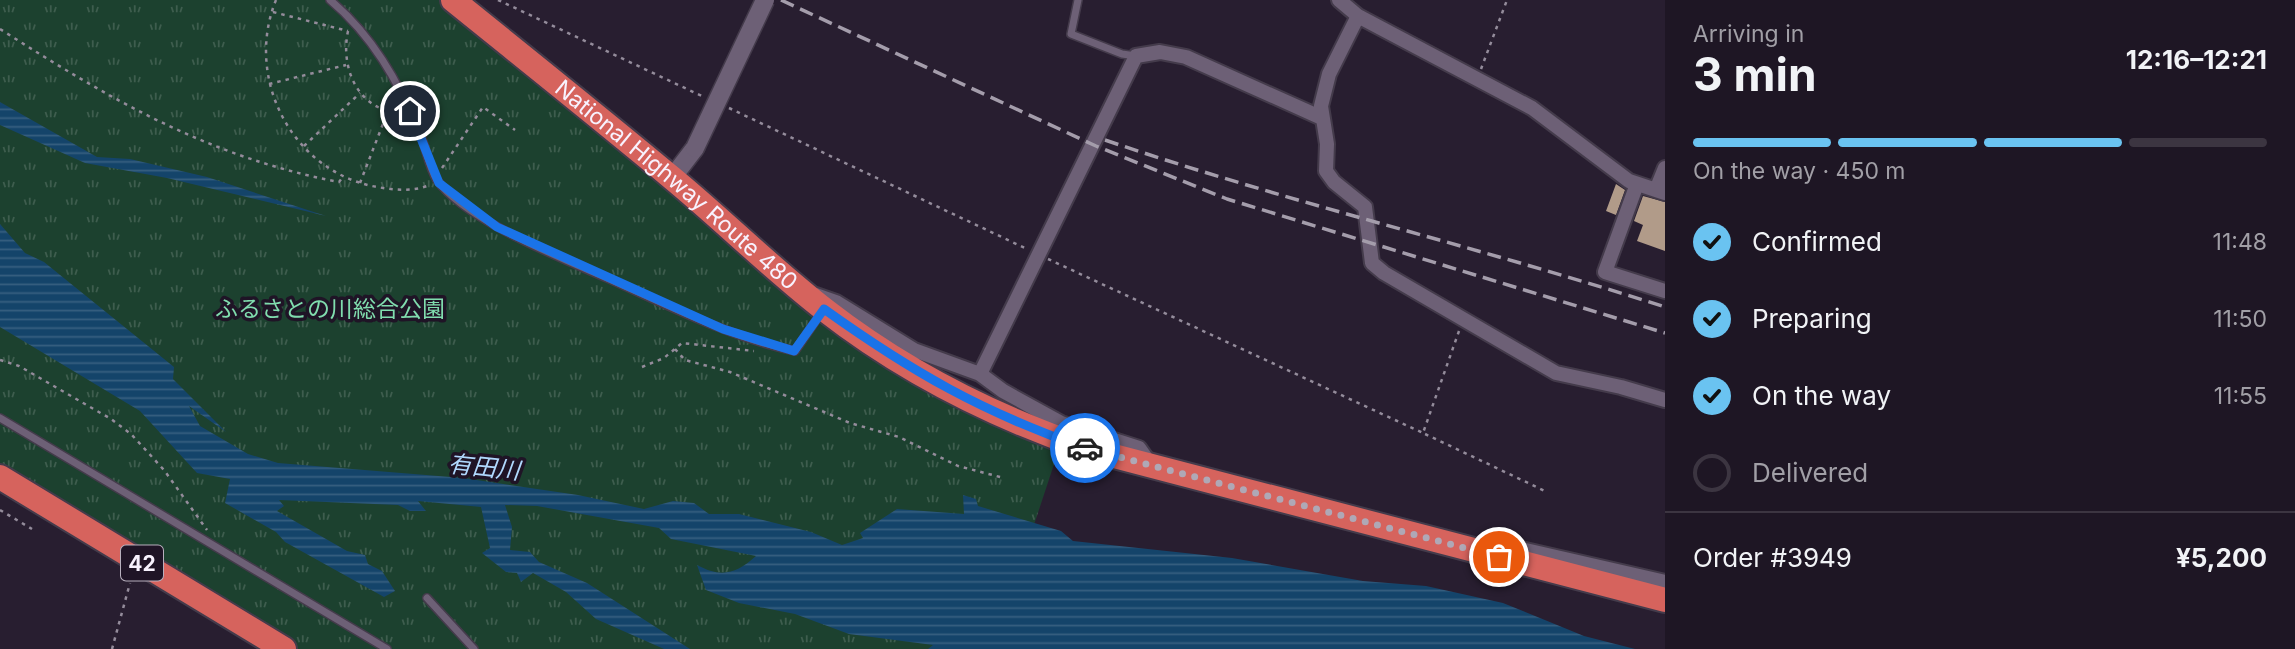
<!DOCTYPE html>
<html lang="en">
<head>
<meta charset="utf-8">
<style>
	body { margin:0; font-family:Inter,"Noto Sans JP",sans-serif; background:#261f2c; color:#f1f3f6; height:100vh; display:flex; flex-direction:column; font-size:26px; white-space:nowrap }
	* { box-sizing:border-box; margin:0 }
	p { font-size:23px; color:#a19fa6 }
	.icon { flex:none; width:38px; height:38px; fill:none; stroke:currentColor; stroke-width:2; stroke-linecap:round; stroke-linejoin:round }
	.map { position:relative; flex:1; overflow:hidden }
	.side { display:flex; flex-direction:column; background:#1e1624; width:630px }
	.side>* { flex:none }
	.pin { position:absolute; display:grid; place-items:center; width:60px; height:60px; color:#fff; margin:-30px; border:4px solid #fff; border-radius:50%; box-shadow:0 2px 7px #0007 }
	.courier { position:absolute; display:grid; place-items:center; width:70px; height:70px; margin:-35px; border:5px solid #1a73e8; border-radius:50%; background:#fff; color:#222; box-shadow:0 2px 9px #0007 }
	.overview em { font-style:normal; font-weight:700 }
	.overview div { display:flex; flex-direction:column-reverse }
	.overview { display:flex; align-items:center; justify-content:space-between; height:119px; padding:0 28px }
	h1 { font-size:46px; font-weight:700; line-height:52px }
	.bar { display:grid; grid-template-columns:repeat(4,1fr); gap:10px 7px; align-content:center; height:84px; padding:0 28px }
	.bar i { height:9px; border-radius:5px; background:#3c3541 }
	.bar .current { background:#6ac3f1 }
	.bar p { grid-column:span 4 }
	.line { display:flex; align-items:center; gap:18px; padding:0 28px; border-top:2px solid #3c3541 }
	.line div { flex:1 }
	ol { padding:0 28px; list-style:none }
	li { display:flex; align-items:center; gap:21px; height:77px }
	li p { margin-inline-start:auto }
	li .icon { padding:7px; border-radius:50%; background:#6ac3f1; color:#111; stroke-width:4 }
	li:last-child { color:#a19fa6 }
	li i { width:38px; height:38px; border:4px solid #3c3541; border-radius:50% }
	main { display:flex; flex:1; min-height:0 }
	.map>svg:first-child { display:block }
	.park { fill:url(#park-tufts) }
	.water { fill:url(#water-rules) }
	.building { fill:#b19b89 }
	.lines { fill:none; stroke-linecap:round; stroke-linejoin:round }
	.service-casing { stroke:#443b4b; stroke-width:10 }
	.minor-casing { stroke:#443b4b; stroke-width:18 }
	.tertiary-casing { stroke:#443b4b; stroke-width:21 }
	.trunk-casing { stroke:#443b4b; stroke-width:28 }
	.path { stroke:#948c9b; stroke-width:2.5; stroke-dasharray:3.5 5; stroke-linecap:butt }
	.service { stroke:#6d6076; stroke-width:7 }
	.minor { stroke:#6d6076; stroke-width:14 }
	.tertiary { stroke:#6d6076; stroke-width:18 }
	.trunk { stroke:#d6635d; stroke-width:24 }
	.rail { stroke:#a49dab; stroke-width:3.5; stroke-dasharray:14 7; stroke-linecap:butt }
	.tertiary-bridge-casing { stroke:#443b4b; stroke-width:21; stroke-linecap:butt }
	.tertiary-bridge { stroke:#6d6076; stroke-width:18 }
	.done { stroke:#afa8b6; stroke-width:7; stroke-dasharray:0 12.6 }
	.route { stroke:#1a73e8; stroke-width:9 }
	.labels { text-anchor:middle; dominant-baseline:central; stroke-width:7; stroke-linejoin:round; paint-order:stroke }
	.shield { fill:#1f1426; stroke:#b7afbd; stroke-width:2 }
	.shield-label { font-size:21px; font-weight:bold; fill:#f8f2fe }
	.street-label { font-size:23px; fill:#f8f2fe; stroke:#1f1426 }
	.park-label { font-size:23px; fill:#80ddae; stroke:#1f1426 }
	.water-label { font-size:24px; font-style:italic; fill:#b0d9fe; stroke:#1f1426 }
</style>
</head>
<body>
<main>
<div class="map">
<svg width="1665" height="649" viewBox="0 0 1665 649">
	<defs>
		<pattern id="park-tufts" width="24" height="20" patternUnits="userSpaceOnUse" patternTransform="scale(1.75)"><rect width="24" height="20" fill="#1c412f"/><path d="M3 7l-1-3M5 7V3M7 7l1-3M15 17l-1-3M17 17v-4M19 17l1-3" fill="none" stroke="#3e5d4e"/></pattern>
		<pattern id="water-rules" width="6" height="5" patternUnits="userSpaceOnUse" patternTransform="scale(1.75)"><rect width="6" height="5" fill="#14446a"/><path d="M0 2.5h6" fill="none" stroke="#375f80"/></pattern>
	</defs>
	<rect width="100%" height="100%" fill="#281e30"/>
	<path class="park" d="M0 0H443L810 305 1060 446 993 649H296L0 470Z"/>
	<path class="water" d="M0 102 97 157 130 159 207 177 326 216 167 178 85 163 0 125Z
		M0 224 25 253 44 262 174 367 173 379 226 432 189 406 200 426 248 454 278 463 463 478 578 495 644 509 673 501 694 503 709 514H739L811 532 842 545 863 538 860 533 897 509 964 514 963 495 976 499 978 506 1061 531 1073 541 1232 558 1363 581 1426 586 1503 603 1584 636 1635 649H928L933 645 849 634 795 614 739 603 706 590 697 565C721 578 736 574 756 556L671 539 659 528 537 506 505 505 512 527 510 550 530 552 539 562 587 583 690 649H664L596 619 566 592 533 573 521 582 517 573 506 572 482 553 490 548 481 507 418 501 426 511H410L398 505 279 500 284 506 277 511 347 551 365 555 368 564 382 571 395 591 384 597 285 542 276 532 225 503 230 479 197 473 140 411 0 327Z"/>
	<path class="building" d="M1616 184 1625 190 1616 215 1606 211Z
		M1643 196 1665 202V251L1637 241 1643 225 1634 221Z"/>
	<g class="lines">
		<g class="service-casing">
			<path id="service" d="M330 0C372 35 398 81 419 131 426 146 428 166 437 180 465 220 562 258 607 278 668 305 729 337 795 351L821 313
				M1078 0 1071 34 1122 54 1136 56
				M0 418 387 649
				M427 598 474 649"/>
		</g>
		<g class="minor-casing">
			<path id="minor" d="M1339 0 1358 16 1532 108 1629 181 1665 193
				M1358 16 1329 74 1321 106 1327 144 1326 171 1334 182 1365 207 1372 263 1384 273 1556 373 1621 387 1665 400
				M1637 184 1605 272 1665 291
				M1656 190 1665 168
				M816 295 836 302 914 350 980 374 1136 56 1160 52 1186 57 1322 118
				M980 374 1003 391 1061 423 1139 448 1151 465
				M1503 554 1521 549 1665 582"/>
		</g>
		<g class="tertiary-casing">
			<path id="tertiary" d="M672 178 695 148"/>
		</g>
		<g class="trunk-casing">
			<g id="trunk">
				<path id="s1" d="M453 0C526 59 600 118 672 178 724 221 772 269 825 310 906 373 994 417 1091 450L1665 600"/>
				<path d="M0 477 284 649"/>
			</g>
		</g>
		<path class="path" d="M276 0C244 78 292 172 377 187 395 190 412 192 430 185
			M498 0 704 97
			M273 12 348 31
			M0 29C110 99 208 157 339 182L343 177
			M348 31C340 68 358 111 401 113
			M1481 69 1507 0
			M269 84 346 65
			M729 108 1027 249
			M304 146 360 93
			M442 168 483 107 515 130
			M360 183 388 111
			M1048 259 1423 433
			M1459 331 1423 433 1547 492
			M675 349 685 360 730 372 850 423 899 437 958 466 1004 478
			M0 360 19 366 111 419 131 434 164 470 207 530
			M642 367 664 358 682 343 754 351
			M0 510 32 529
			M112 649 130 583"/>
		<use href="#service" class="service"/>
		<use href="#minor" class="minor"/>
		<use href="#tertiary" class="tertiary"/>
		<use href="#trunk" class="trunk"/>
		<path class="rail" d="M781 0 1096 146 1227 199 1665 333
			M1105 140C1290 203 1479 247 1665 307"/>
		<g class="tertiary-bridge-casing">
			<path id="tertiary-bridge" d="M695 148 765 0"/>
		</g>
		<use href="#tertiary-bridge" class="tertiary-bridge"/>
	</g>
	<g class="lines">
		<path class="done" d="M1085 448 1499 557"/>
		<path class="route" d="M410 111 439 183 497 227 723 329 794 351 824 309C912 372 982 412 1085 448"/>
	</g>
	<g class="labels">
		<rect class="shield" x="121" y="545.5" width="42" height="35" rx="5"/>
		<g class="shield-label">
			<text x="142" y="563">42</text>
		</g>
		<g class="street-label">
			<text stroke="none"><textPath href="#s1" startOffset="290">National Highway Route 480</textPath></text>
		</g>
		<g class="park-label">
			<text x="330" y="309">ふるさとの川総合公園</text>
		</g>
		<g class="water-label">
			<text transform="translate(484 467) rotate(6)">有田川</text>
		</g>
	</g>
</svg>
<div class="pin" style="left:1499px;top:557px;background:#ea580c"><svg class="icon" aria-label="bag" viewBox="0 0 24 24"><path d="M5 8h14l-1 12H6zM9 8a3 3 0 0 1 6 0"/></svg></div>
<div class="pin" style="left:410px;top:111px;background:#1f2937"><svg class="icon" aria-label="home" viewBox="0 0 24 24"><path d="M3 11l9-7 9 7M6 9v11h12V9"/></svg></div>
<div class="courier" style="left:1085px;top:448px"><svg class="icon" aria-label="car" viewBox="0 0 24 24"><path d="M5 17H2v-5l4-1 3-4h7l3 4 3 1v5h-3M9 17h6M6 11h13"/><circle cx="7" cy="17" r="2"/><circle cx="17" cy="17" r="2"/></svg></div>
</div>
<section class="side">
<div class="overview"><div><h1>3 min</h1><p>Arriving in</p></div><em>12:16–12:21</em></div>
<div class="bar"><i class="current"></i><i class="current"></i><i class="current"></i><i></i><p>On the way · 450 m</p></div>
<ol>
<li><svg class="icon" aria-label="check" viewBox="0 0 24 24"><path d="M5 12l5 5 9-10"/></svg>Confirmed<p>11:48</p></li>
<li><svg class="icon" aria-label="check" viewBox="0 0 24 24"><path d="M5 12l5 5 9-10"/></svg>Preparing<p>11:50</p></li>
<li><svg class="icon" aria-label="check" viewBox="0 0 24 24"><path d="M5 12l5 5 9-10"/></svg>On the way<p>11:55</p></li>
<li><i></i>Delivered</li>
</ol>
<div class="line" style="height:91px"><div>Order #3949</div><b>¥5,200</b></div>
</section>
</main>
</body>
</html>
